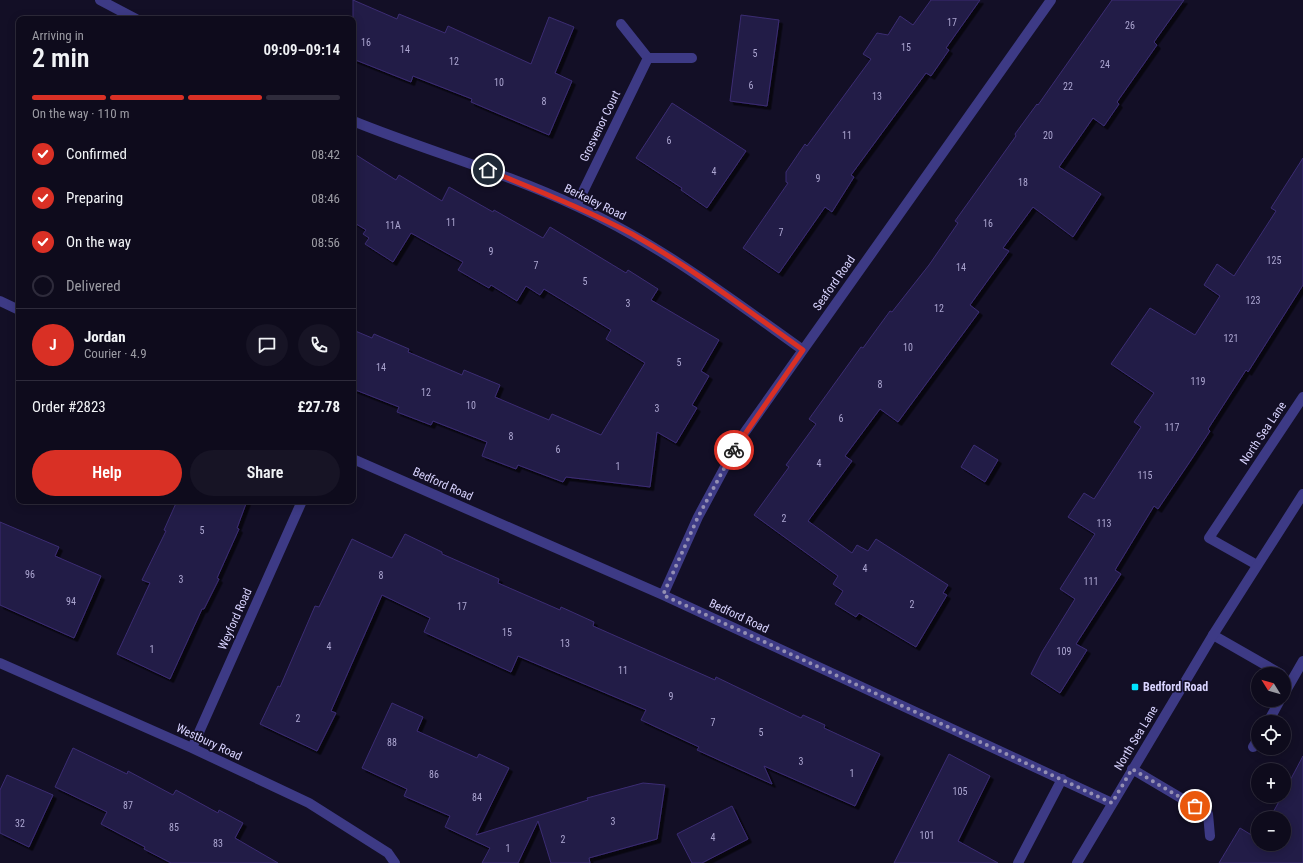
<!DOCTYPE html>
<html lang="en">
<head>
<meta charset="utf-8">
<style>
	body { margin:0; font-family:"Roboto Condensed",sans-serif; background:#171425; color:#f1f3f6; height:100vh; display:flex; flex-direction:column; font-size:15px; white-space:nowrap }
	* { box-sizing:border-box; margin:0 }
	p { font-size:13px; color:#9b9ba3 }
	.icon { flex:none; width:22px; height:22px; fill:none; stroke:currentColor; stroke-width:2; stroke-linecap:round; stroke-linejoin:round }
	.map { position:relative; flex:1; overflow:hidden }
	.drawer { position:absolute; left:16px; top:16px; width:340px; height:488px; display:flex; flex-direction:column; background:#0e0b1c; border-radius:8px; box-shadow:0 2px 10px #0003,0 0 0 1px #2e2b3b }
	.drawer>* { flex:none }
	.needle { width:26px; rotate:307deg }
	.tools { position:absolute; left:1251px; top:667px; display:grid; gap:8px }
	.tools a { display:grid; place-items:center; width:40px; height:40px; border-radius:50%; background:#0e0b1c; box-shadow:0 2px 10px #0003,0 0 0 1px #2e2b3b; font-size:20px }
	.pin { position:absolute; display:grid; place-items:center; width:34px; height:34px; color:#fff; margin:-17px; border:2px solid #fff; border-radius:50%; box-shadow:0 1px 4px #0007 }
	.courier { position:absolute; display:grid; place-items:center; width:40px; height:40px; margin:-20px; border:3px solid #d93025; border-radius:50%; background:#fff; color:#222; box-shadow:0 1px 5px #0007 }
	.headline em { font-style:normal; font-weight:600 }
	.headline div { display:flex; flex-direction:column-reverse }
	.headline { display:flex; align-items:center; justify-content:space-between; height:68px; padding:0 16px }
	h1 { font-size:26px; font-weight:600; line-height:30px }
	.bar { display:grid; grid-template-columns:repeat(4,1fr); gap:6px 4px; align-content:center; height:48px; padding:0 16px }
	.bar i { height:5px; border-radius:3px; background:#2e2b3b }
	.bar .active { background:#d93025 }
	.bar p { grid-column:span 4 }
	.line { display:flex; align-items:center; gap:10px; padding:0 16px; border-top:1px solid #2e2b3b }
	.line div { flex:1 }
	.round { display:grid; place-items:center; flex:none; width:42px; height:42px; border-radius:21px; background:#171425 }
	ol { padding:0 16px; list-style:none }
	li { display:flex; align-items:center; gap:12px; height:44px }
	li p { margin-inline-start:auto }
	li .icon { padding:4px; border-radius:50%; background:#d93025; color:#fff; stroke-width:4 }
	li:last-child { color:#9b9ba3 }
	li i { width:22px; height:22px; border:2px solid #2e2b3b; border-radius:50% }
	.cta { display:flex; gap:8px; margin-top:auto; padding:8px 16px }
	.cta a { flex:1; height:46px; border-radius:24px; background:#d93025; color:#fff; font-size:16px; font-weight:600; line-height:46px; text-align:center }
	.cta a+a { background:#171425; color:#f1f3f6 }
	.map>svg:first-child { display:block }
	.building { fill:#241b47; stroke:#3b2d73; filter:url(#shadow) }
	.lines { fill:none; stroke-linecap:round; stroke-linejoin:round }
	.service { stroke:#3d3a85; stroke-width:10 }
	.minor { stroke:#3d3a85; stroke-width:10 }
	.tertiary { stroke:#3d3a85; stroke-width:10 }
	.done { stroke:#948fb3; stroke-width:4; stroke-dasharray:0 7.2 }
	.route { stroke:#d93025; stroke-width:5 }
	.poi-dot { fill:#00e5ff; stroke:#130f26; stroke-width:1.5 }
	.labels { text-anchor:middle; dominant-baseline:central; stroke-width:3.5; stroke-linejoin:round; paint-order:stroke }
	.number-label { font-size:10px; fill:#aca6d1 }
	.street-label { font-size:12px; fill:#d9d4ff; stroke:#130f26 }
	.poi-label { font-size:12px; font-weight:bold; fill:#d9d4ff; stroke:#130f26; text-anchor:start }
</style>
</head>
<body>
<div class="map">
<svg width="1303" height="863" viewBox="0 0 1303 863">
	<defs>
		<filter id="shadow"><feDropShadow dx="3.5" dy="3.5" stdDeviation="0" flood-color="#0009"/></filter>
	</defs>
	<rect width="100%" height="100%" fill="#130f26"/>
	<path class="building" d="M353 0 397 19 399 14 445 33 448 26 531 64 549 17 574 27 555 73 572 81 549 135 471 102 472 99 413 76 411 82 353 59Z
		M931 0H980L946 48 949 50 931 76 926 73 851 175 854 177 832 212 825 207 779 273 743 248 788 183 786 182V172L805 144 807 146 871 59 863 54 877 33 888 35 900 16 913 25Z
		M1112 0H1184L1154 42 1157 45 1117 102 1119 104 1104 126 1093 118 1059 167 1101 194 1073 237 1033 207 1003 248 1009 251 970 305 979 312 898 422 880 409 845 456 852 461 808 521 852 553 857 545 868 551 876 539 948 585 943 593 947 595 916 647 859 613 856 617 835 604 843 591 833 584 838 576 754 515 789 467 786 465 816 424 809 419 861 347 863 348 890 311 892 312 929 265 958 223 955 221 1016 136 1015 134 1037 104 1038 105Z
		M741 15 779 20 767 106 730 101Z
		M672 103 746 151 707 208 681 190 682 188 636 158Z
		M353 153 396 180 399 175 442 201 449 187 493 212 494 210 543 238 550 227 626 273 628 270 658 289 651 300 719 340 701 371 709 376 692 405 697 408 676 443 657 432 650 487 566 477 563 482 518 465 516 469 482 456 487 442 433 421 431 425 397 412 399 407 353 389V330L372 338 374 334 409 349 408 352 462 375 464 370 500 385 495 397 549 420 552 414 601 435 645 363 606 339 611 330 544 289 540 295 526 286 517 301 491 285 489 288 458 270 463 262 411 233 393 262 365 244 369 238 363 234 366 230 353 222Z
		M1303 158V285L1248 372 1246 370 1208 429 1210 431 1191 460 1158 509 1154 506 1115 570 1121 574 1076 644 1087 650 1060 693 1031 674 1042 652 1075 599 1060 589 1095 534 1068 517 1084 493 1094 499 1141 427 1134 422 1154 393 1111 364 1150 308 1195 335 1220 296 1204 285 1217 264 1234 276 1276 211 1271 208Z
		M974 445 998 460 985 482 961 467Z
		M177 501H247L237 528 239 529 217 578 219 579 204 609H202L170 679 117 654 150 583 142 580 166 531 164 530Z
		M0 522 59 547 55 556 101 576 74 638 0 605Z
		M405 534 442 552V554L499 579 498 583 560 610 561 607 594 622 593 626 715 680 716 677 801 718 803 715 825 725 824 728 880 754 855 806 764 766 772 784 697 750 699 747 641 720 646 710 518 656 511 672 476 656 424 632 430 618 382 595 331 711 336 713 317 751 260 724 278 686 280 687 315 606 319 607 352 539 392 558Z
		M392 703 423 717 417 731 477 758 479 754 509 768 476 835 588 800 587 798 643 783 665 785 657 839 589 858 590 863H551L538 821 518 863H482L490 848 445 827 450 816 404 796 407 789 362 768Z
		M73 748 127 774 128 771 173 795 176 790 218 813 219 810 243 823 235 838 278 863H171L144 849 145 847 101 824 107 812 55 787Z
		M949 754 990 776 958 841 998 863H894Z
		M1303 756V863H1219L1240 828 1258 839V844H1284V818H1270L1282 796H1284V792Z
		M7 775 53 795 29 847 0 833V790Z
		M732 806 748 839 702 863H692L677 834Z"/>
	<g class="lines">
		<path class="service" d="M1213 635 1281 674
			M1284 694 1303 661
			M1268 722 1280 700
			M1253 747 1258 739
			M1132 769 1208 814 1210 836"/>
		<path class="minor" d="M100 0 136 19
			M621 24 648 58
			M648 58H692
			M353 121C427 151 504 172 576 206 658 243 730 298 803 350
			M576 206 648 58
			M0 301 19 310
			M353 459 663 595 1112 803
			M1257 565 1209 538 1303 397
			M663 595 698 517 740 439 1051 0
			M0 663 192 748 309 803 388 853 395 863
			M192 748 302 501
			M1018 863 1062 779"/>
		<path class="tertiary" d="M1077 863 1213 635 1303 494"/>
	</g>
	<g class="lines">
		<path class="done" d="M734 450 698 517 663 595 1112 803 1132 769 1195 806"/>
		<path class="route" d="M488 170C536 190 585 209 632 234 692 268 747 310 803 350L734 450"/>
	</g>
	<rect class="poi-dot" x="1131" y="683" width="8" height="8" rx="2"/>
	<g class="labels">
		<g class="number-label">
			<text x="952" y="22">17</text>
			<text x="1130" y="25">26</text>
			<text x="366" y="42">16</text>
			<text x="906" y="47">15</text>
			<text x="405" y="49">14</text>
			<text x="755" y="53">5</text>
			<text x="454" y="61">12</text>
			<text x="1105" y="64">24</text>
			<text x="499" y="82">10</text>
			<text x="751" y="85">6</text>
			<text x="1068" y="86">22</text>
			<text x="877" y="96">13</text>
			<text x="544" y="101">8</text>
			<text x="847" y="135">11</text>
			<text x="1048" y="135">20</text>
			<text x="669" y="140">6</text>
			<text x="714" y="171">4</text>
			<text x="818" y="178">9</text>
			<text x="1023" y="182">18</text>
			<text x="451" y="222">11</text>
			<text x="988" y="223">16</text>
			<text x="393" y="225">11A</text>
			<text x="781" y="232">7</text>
			<text x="491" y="251">9</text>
			<text x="1274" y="260">125</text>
			<text x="536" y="265">7</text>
			<text x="961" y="267">14</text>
			<text x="585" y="281">5</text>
			<text x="1253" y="300">123</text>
			<text x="628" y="303">3</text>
			<text x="939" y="308">12</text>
			<text x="1231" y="338">121</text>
			<text x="908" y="347">10</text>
			<text x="679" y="362">5</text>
			<text x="381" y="367">14</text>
			<text x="1198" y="381">119</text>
			<text x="880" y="384">8</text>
			<text x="426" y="392">12</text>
			<text x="471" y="405">10</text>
			<text x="657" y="408">3</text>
			<text x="841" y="418">6</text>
			<text x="1172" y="427">117</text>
			<text x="511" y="436">8</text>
			<text x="558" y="449">6</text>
			<text x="819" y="463">4</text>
			<text x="618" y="466">1</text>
			<text x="1145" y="475">115</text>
			<text x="784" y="518">2</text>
			<text x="1104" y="523">113</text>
			<text x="202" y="530">5</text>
			<text x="865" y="568">4</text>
			<text x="30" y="574">96</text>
			<text x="381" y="575">8</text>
			<text x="181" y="579">3</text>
			<text x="1091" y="581">111</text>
			<text x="71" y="601">94</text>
			<text x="912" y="604">2</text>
			<text x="462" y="606">17</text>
			<text x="507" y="632">15</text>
			<text x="565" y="643">13</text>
			<text x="329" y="646">4</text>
			<text x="152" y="649">1</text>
			<text x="1064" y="651">109</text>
			<text x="623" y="670">11</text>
			<text x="671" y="696">9</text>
			<text x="298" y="718">2</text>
			<text x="713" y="722">7</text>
			<text x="761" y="732">5</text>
			<text x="392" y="742">88</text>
			<text x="801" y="761">3</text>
			<text x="852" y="773">1</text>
			<text x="434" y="774">86</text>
			<text x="960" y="791">105</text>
			<text x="477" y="797">84</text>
			<text x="128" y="805">87</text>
			<text x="613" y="821">3</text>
			<text x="20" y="823">32</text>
			<text x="174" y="827">85</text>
			<text x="927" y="835">101</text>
			<text x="713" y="837">4</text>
			<text x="563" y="839">2</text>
			<text x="218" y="843">83</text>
			<text x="508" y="848">1</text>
		</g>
		<g class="street-label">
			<text transform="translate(600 126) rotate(-64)">Grosvenor Court</text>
			<text transform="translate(595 202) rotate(26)">Berkeley Road</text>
			<text transform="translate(834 283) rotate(-55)">Seaford Road</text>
			<text transform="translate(1263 433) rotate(-56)">North Sea Lane</text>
			<text transform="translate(443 484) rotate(24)">Bedford Road</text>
			<text transform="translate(739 616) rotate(25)">Bedford Road</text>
			<text transform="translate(235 619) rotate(-66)">Weyford Road</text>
			<text transform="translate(1136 738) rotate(-59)">North Sea Lane</text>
			<text transform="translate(209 742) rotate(25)">Westbury Road</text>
		</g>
		<g class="poi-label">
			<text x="1143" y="687">Bedford Road</text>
		</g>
	</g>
</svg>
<div class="tools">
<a><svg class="needle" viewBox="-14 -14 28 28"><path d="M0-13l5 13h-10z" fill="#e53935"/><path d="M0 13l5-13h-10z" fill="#9b9ba3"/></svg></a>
<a><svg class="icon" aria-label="locate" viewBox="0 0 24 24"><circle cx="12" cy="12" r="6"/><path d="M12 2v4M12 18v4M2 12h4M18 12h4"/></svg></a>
<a>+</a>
<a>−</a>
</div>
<div class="pin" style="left:1195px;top:806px;background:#ea580c"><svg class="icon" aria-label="bag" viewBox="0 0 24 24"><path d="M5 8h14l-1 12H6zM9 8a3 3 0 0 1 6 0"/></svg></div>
<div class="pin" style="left:488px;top:170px;background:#1f2937"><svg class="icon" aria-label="home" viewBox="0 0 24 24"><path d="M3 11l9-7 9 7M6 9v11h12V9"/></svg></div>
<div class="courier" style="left:734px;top:450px"><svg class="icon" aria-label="bike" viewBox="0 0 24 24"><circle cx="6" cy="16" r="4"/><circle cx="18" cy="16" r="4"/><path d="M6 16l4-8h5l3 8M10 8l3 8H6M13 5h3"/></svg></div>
<section class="drawer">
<div class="headline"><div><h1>2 min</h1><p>Arriving in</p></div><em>09:09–09:14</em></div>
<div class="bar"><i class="active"></i><i class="active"></i><i class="active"></i><i></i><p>On the way · 110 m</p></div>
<ol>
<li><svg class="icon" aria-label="check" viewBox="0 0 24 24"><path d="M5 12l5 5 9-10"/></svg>Confirmed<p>08:42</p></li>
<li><svg class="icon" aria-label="check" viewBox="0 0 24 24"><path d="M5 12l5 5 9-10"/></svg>Preparing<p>08:46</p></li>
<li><svg class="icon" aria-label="check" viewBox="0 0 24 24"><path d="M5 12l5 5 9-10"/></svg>On the way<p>08:56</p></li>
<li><i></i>Delivered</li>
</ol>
<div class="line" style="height:72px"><b class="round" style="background:#d93025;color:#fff">J</b><div><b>Jordan</b><p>Courier · 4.9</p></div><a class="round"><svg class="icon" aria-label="chat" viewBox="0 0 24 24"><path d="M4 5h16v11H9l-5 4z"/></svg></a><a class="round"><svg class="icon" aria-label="phone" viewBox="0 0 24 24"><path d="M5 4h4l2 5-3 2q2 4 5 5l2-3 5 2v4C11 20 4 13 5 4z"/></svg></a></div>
<div class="line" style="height:52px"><div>Order #2823</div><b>£27.78</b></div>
<div class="cta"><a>Help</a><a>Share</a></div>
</section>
</div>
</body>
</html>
